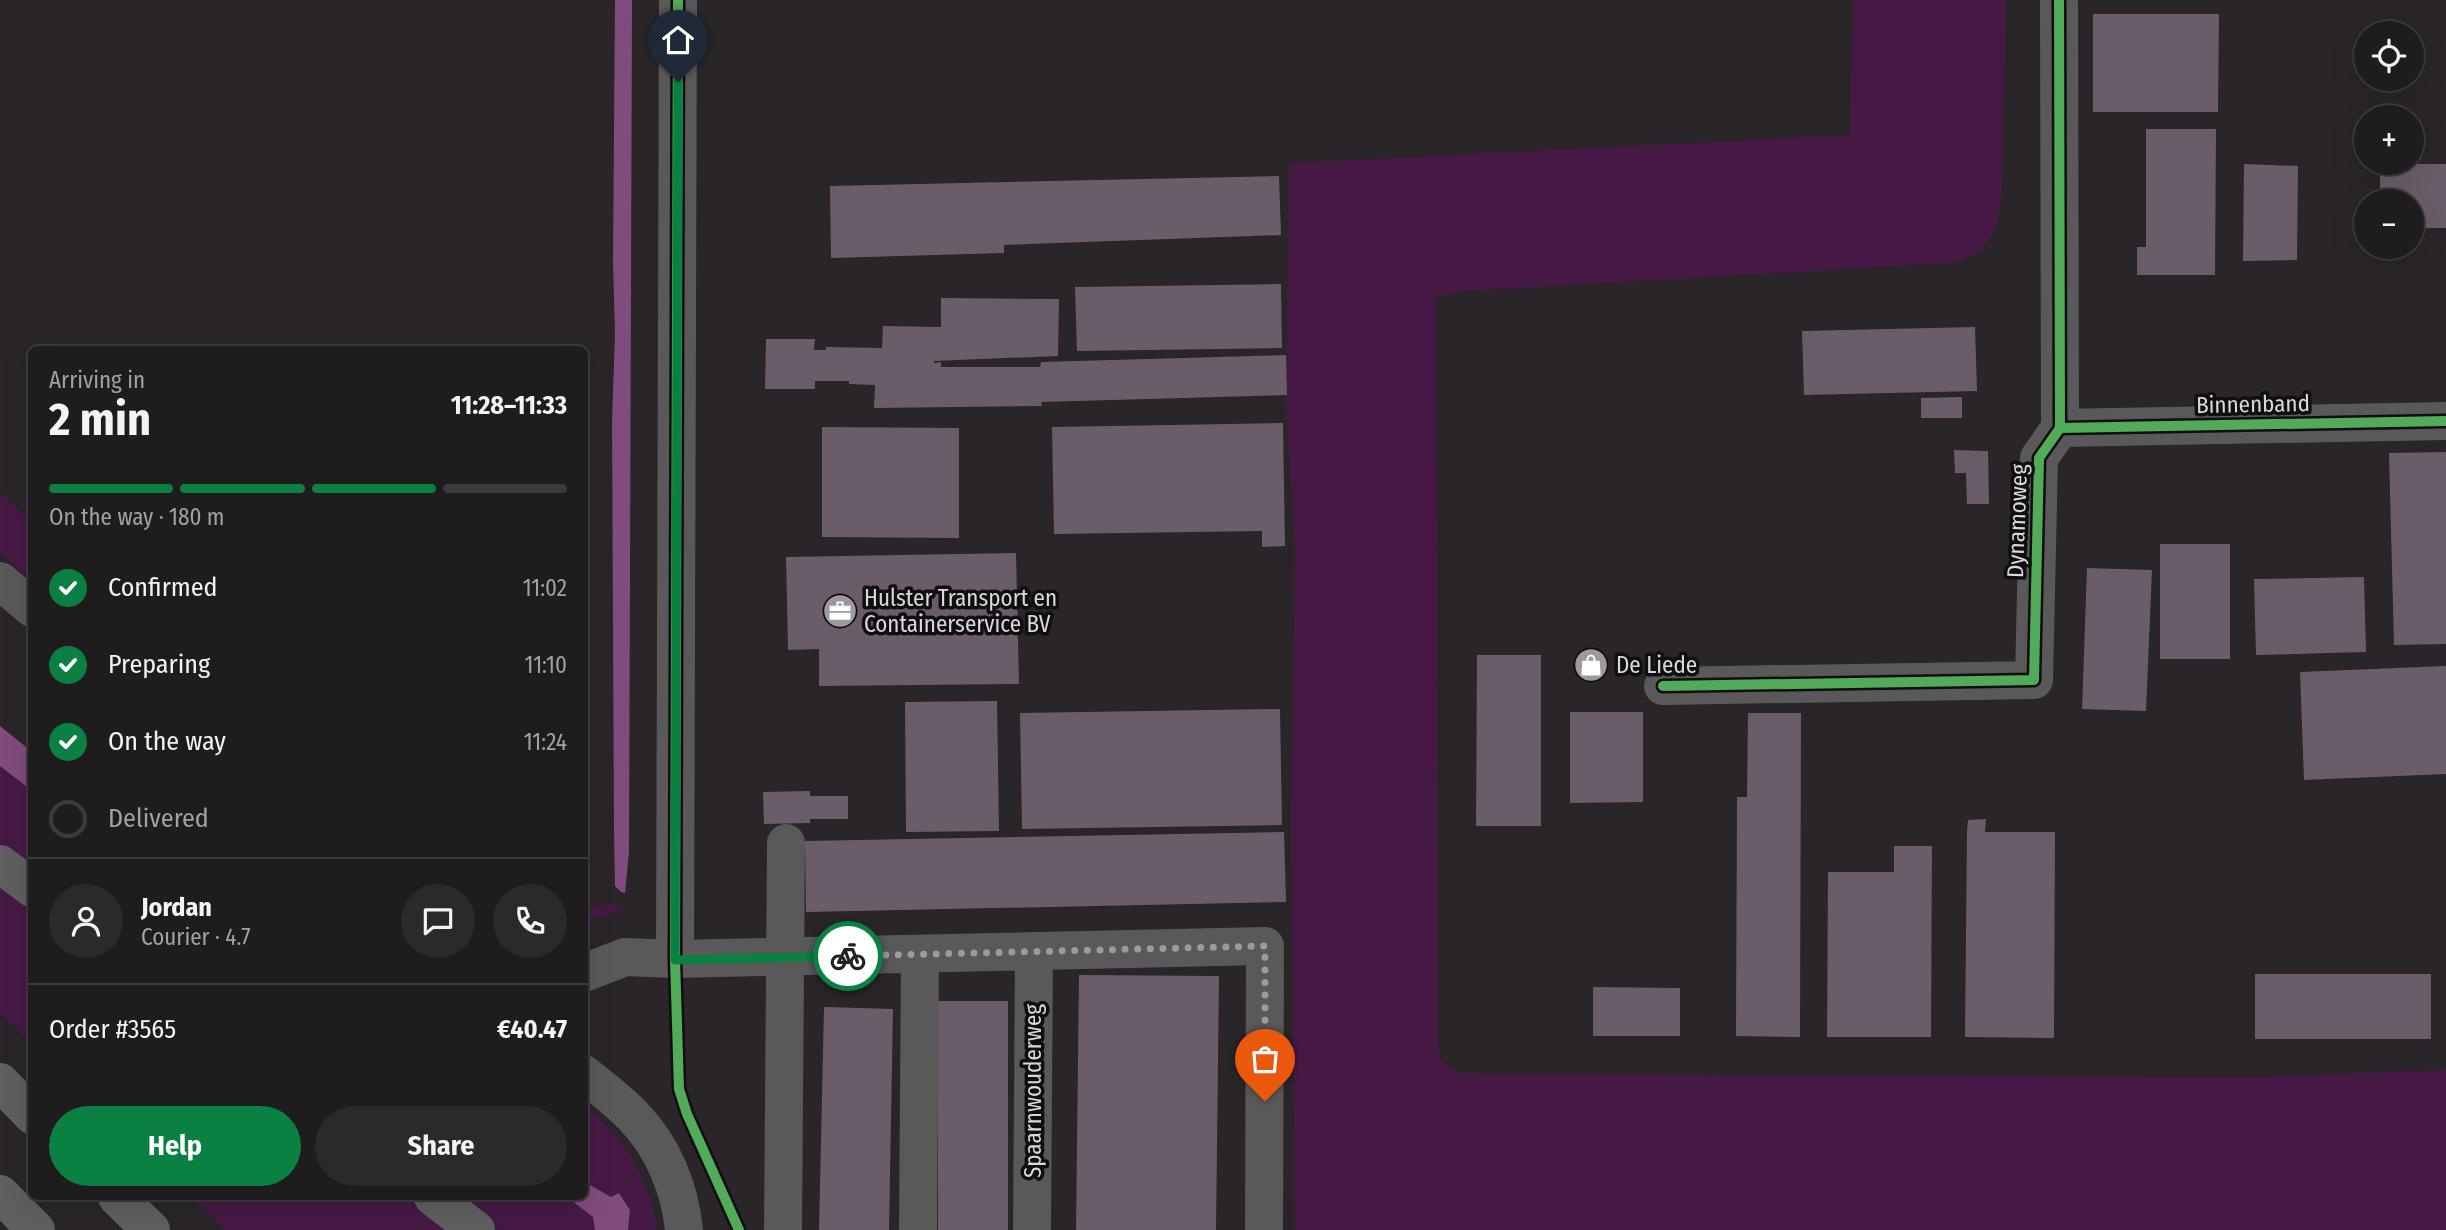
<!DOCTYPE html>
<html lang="en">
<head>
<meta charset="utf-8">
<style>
	body { margin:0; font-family:"Fira Sans Condensed",sans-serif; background:#2c292b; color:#f1f3f6; height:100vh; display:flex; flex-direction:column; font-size:26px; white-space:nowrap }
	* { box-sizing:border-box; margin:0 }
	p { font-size:23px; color:#a1a1a4 }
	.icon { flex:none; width:38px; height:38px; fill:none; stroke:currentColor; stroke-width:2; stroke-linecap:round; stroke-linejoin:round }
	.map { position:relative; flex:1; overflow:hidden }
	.drawer { position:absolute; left:28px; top:346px; width:560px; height:854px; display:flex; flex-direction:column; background:#1f1c1e; border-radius:10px; box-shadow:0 7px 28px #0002,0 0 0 2px #3c3a3c }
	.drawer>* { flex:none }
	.tools { position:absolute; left:2354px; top:21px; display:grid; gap:14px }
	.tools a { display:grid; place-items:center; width:70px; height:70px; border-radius:50%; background:#1f1c1e; box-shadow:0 7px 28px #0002,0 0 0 2px #3c3a3c; font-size:35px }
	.pin { position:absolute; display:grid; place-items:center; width:60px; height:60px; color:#fff; margin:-72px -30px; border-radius:50% 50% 50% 0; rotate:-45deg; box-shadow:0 0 7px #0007 }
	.pin .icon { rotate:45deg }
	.courier { position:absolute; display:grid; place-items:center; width:70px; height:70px; margin:-35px; border:5px solid #0b8043; border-radius:50%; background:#fff; color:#222; box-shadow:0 2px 9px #0007 }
	.head em { font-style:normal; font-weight:700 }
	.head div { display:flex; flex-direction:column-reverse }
	.head { display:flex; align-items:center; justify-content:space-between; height:119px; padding:0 21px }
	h1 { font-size:46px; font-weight:700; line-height:52px }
	.bar { display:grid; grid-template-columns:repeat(4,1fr); gap:10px 7px; align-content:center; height:84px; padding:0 21px }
	.bar i { height:9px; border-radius:5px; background:#3c3a3c }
	.bar .active { background:#0b8043 }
	.bar p { grid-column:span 4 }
	.line { display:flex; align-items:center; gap:18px; padding:0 21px; border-top:2px solid #3c3a3c }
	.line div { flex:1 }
	.round { display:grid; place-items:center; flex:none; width:74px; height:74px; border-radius:37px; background:#2c292b }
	ol { padding:0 21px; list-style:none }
	li { display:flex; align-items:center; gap:21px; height:77px }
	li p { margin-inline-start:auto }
	li .icon { padding:7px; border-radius:50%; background:#0b8043; color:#fff; stroke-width:4 }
	li:last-child { color:#a1a1a4 }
	li i { width:38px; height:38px; border:4px solid #3c3a3c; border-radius:50% }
	.primary-button { display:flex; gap:14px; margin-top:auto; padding:14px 21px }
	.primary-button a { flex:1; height:80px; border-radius:42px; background:#0b8043; color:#fff; font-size:28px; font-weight:700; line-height:80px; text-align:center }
	.primary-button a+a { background:#2c292b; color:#f1f3f6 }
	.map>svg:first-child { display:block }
	.green { fill:#461945 }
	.water { fill:#804c7e }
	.building { fill:#6a5d69 }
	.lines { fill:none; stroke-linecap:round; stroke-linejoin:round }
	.minor { stroke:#5a5859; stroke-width:38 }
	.highway { stroke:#605f60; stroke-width:38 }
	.cycleway-casing { stroke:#110e11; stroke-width:15 }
	.cycleway { stroke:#51ab58; stroke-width:10 }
	.done { stroke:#9d999c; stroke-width:7; stroke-dasharray:0 12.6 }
	.route { stroke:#0b8043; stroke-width:9 }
	.labels { text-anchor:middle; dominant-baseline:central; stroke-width:7; stroke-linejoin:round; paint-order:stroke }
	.street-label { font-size:23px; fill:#dbd7db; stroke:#110e11 }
	.poi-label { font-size:23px; fill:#dbd7db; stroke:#110e11; text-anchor:start }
</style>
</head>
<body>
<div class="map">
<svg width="2446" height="1230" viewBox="0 0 2446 1230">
	<rect width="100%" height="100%" fill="#292528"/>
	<path class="green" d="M1853 0H2006L2002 192 1996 229 1981 251 1953 263 1469 291 1436 296 1438 1042 1442 1062 1458 1073 1504 1074 2256 1077 2446 1070V1230H1295L1291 824 1295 553 1286 399 1289 163 1850 135Z
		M0 493 31 520V580L0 553Z
		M0 766 31 790V873L0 848Z
		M0 882 31 906V1044L0 1014Z
		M613 903 622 911 585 921V909Z
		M584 1101 629 1151 651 1199 657 1230H628L630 1210 619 1193 611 1197 585 1183Z
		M191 1197H403L447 1230H226Z
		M453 1197H568L593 1217 595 1230H501Z"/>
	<path class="water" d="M615 0H632L629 852 625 893 621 892 615 886 614 831 612 421 615 334 613 261Z
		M0 726 31 751V790L0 766Z
		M585 1182 611 1197 619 1193 630 1210 628 1230H595L593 1217 567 1197H584Z"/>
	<path class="building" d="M2093 14H2219L2218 112H2093Z
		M2146 129H2216L2215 275H2137V247H2146Z
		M2244 164 2298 166 2297 260 2243 261Z
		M2380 164H2446V228H2412V201H2380Z
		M1279 176 1281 235 1004 245V253L831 258 830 186Z
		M1281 284 1282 348 1077 351 1075 287Z
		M941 298 1059 299 1058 356 934 361V363L941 362V367H1040L1041 362 1286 355 1287 395 1041 402 1042 406 874 408 875 385 849 384V381H815V389H765L766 339H815L814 350H826V347L882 348 883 326 941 327Z
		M1975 327 1977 391 1804 395 1802 331Z
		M1962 397V418H1921V398Z
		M1283 423 1285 546 1262 547V531L1054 534 1052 427Z
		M822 427 959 428V538L822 537Z
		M1954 450 1988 451 1989 504H1967L1966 473H1955Z
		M2446 452V644L2394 645 2389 453Z
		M2160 544H2230V659H2160Z
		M1016 553 1019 684 819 686V649L788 650 786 557Z
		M2087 568 2152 570 2146 711 2082 709Z
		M2364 577 2366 652 2256 655 2254 579Z
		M1477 655H1541V826H1476Z
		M2446 666V774L2304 780 2300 672Z
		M997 701 999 831 906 832 905 702Z
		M1280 709 1282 825 1022 829 1020 713Z
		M1570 712H1643V802L1570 803Z
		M1748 713H1801L1800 1037 1736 1036 1737 797H1747Z
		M810 791V796H848V819H810V823L764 824 763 792Z
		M1986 819 1985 832H2055L2054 1038 1965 1037 1967 832 1968 820Z
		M1284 832 1286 902 806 912 805 841Z
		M1894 846H1932L1931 1037H1827L1828 872H1894Z
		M2255 974H2431V1039H2255Z
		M1079 975 1219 976 1216 1230H1076Z
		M1593 987 1680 988V1036H1593Z
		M938 1001H1008V1230H938Z
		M824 1007 893 1009 889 1230H819Z"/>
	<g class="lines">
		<path class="minor" d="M2060 428 2446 421
			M0 581 32 608
			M1663 686 2034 680 2039 458 2060 428 2059 0
			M675 959 678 0
			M584 973 625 957 675 959 1265 946 1264 1230
			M584 1074C601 1088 619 1101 634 1117 663 1147 680 1189 684 1230
			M783 1230 786 843
			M918 1230 920 954
			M1032 1230 1034 951"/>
		<path class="highway" d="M0 864 32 888
			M0 1082 32 1115
			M0 1194 36 1230
			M117 1197 151 1230
			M433 1197 476 1230"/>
		<g class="cycleway-casing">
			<path id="cycleway" d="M678 0 675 959 679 1089 687 1114 739 1230
				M2060 428 2446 421
				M1663 686 2034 680 2039 458 2060 428 2059 0"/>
		</g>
		<use href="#cycleway" class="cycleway"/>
	</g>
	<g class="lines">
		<path class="done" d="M848 956 1265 946V1101"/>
		<path class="route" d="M678 82 675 960 848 956"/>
	</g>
	<defs>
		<g id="office-disc" transform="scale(1.75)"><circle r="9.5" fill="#9d999c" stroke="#110e11"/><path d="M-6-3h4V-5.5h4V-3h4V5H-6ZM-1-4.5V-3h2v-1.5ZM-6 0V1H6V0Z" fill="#fff"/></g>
		<g id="shop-disc" transform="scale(1.75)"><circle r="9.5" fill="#9d999c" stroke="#110e11"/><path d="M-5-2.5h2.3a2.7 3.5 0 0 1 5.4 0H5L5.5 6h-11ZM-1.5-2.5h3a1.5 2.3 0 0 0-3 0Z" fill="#fff"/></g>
	</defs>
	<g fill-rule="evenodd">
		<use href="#office-disc" x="840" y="611"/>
		<use href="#shop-disc" x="1591" y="665"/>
	</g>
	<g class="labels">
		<g class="street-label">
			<text transform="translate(2253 404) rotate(-1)">Binnenband</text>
			<text transform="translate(2017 521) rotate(-88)">Dynamoweg</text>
			<text transform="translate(1033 1091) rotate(-90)">Spaarnwouderweg</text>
		</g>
		<g class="poi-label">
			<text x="864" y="598">Hulster Transport en<tspan x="864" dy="26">Containerservice BV</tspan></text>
			<text x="1616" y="665">De Liede</text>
		</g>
	</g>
</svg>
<div class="tools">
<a><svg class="icon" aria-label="locate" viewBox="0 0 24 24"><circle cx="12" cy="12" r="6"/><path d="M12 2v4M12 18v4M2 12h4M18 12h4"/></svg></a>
<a>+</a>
<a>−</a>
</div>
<div class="pin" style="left:1265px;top:1101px;background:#ea580c"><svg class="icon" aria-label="bag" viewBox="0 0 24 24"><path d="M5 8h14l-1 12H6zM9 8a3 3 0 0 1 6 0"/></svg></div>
<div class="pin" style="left:678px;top:82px;background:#1f2937"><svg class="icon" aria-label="home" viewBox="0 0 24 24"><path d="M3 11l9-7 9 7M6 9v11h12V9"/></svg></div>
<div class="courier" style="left:848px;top:956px"><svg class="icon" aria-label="bike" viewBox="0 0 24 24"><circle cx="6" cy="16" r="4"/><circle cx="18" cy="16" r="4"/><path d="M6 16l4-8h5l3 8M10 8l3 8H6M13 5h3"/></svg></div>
<section class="drawer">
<div class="head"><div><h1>2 min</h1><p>Arriving in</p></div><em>11:28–11:33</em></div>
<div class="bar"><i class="active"></i><i class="active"></i><i class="active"></i><i></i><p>On the way · 180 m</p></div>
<ol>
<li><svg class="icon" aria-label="check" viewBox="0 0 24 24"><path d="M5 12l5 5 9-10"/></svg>Confirmed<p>11:02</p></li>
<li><svg class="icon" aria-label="check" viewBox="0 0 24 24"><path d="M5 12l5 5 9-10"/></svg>Preparing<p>11:10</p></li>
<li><svg class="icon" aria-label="check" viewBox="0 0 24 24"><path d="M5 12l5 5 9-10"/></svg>On the way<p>11:24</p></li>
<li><i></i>Delivered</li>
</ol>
<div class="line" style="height:126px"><a class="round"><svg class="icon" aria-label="person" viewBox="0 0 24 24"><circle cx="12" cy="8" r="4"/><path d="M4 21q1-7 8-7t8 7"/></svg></a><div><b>Jordan</b><p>Courier · 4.7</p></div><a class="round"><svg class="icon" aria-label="chat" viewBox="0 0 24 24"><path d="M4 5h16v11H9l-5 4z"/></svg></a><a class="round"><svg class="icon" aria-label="phone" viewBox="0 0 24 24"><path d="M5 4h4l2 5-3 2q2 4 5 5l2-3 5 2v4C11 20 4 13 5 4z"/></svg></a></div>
<div class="line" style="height:91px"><div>Order #3565</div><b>€40.47</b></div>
<div class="primary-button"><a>Help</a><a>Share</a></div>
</section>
</div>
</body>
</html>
